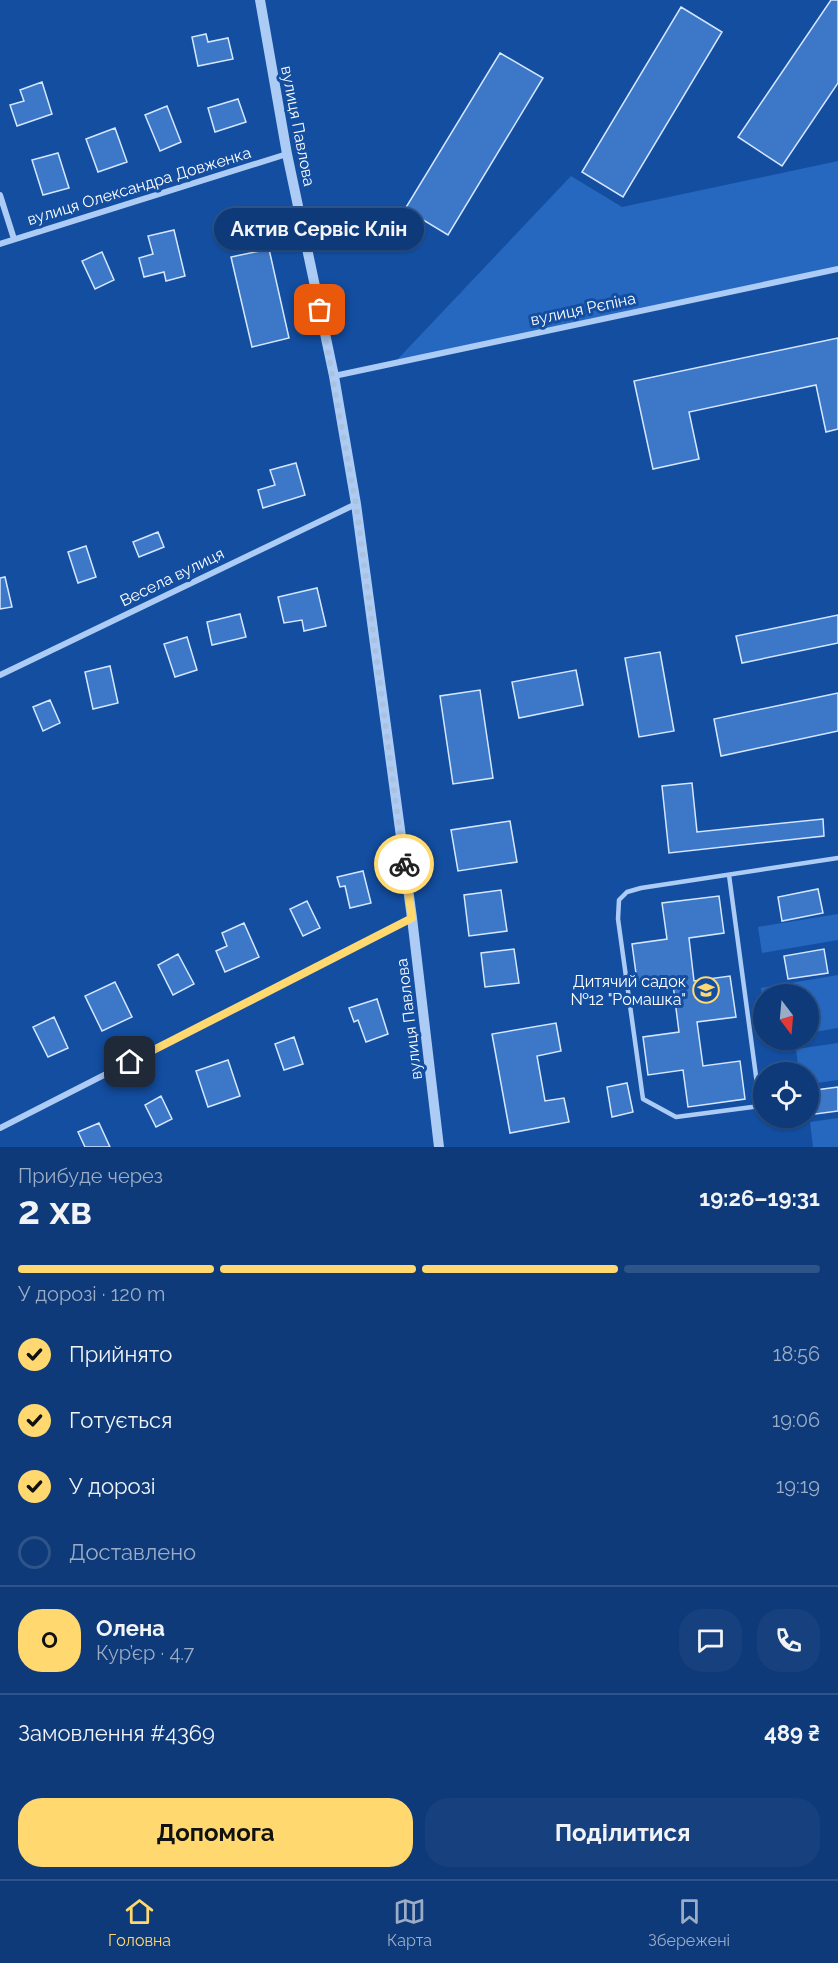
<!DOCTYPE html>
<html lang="uk">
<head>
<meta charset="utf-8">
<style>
	body { margin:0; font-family:Raleway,sans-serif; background:#17417e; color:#f1f3f6; height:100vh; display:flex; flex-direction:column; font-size:22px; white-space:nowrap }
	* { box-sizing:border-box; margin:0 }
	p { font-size:20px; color:#9badc6 }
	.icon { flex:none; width:33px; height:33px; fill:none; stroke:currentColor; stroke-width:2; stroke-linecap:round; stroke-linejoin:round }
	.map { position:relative; height:1147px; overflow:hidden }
	.drawer { display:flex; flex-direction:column; background:#0e3a79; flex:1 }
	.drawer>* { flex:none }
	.needle { width:39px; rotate:164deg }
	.fabs { position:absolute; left:753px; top:984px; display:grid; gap:12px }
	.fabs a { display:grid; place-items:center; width:66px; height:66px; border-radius:50%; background:#0e3a79; box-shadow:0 2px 4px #0004,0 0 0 2px #2e548a; font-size:30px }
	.pin { position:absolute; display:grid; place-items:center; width:51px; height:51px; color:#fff; margin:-26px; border-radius:12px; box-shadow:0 3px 9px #0006 }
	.courier { position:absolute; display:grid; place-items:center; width:60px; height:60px; margin:-30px; border:4px solid #ffd870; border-radius:50%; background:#fff; color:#222; box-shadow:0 2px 8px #0007 }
	.bubble { position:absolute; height:42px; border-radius:21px; background:#0e3a79; box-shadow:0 2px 4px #0004,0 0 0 2px #2e548a; font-size:20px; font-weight:700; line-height:42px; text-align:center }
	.summary em { font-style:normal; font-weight:700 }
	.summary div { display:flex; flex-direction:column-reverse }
	.summary { display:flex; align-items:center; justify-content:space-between; height:102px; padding:0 18px }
	h1 { font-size:39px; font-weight:700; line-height:45px }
	.bar { display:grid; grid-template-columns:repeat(4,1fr); gap:9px 6px; align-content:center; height:72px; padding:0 18px }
	.bar i { height:8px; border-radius:4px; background:#2e548a }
	.bar .selected { background:#ffd870 }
	.bar p { grid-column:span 4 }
	.line { display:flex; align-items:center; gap:15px; padding:0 18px; border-top:2px solid #2e548a }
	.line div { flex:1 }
	.round { display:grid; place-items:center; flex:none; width:63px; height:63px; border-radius:24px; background:#17417e }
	ol { padding:0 18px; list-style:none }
	li { display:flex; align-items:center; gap:18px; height:66px }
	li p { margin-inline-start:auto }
	li .icon { padding:6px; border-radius:50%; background:#ffd870; color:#111; stroke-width:4 }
	li:last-child { color:#9badc6 }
	li i { width:33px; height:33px; border:3px solid #2e548a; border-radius:50% }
	.action { display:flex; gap:12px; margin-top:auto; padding:12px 18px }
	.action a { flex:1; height:69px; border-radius:24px; background:#ffd870; color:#111; font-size:24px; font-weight:700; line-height:69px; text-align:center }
	.action a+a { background:#17417e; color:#f1f3f6 }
	.tabs { display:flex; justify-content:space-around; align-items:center; height:84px; border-top:2px solid #2e548a; background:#0e3a79; font-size:16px; color:#9badc6 }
	.tabs a { display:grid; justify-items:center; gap:3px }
	.tabs .selected { color:#ffd870 }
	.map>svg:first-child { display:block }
	.green { fill:#2668bf }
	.building { fill:#3c77c8; stroke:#d5e7fe; stroke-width:1.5 }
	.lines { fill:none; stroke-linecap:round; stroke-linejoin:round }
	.service { stroke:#acccf5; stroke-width:4.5 }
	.minor { stroke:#acccf5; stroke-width:6 }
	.tertiary { stroke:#acccf5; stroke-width:10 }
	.done { stroke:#acc1de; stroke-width:6; stroke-dasharray:0 10.8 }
	.route { stroke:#ffd870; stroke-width:8 }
	.labels { text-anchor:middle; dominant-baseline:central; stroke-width:6; stroke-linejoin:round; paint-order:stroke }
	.street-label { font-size:16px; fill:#fff; stroke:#134ea1 }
	.poi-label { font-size:16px; fill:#fff; stroke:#134ea1; text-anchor:end }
</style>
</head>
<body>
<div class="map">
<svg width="838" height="1147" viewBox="0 0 838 1147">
	<rect width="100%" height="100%" fill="#134ea1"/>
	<path class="green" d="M838 161V269L395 362 571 176 622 207Z
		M838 914V940L762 953 758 927Z
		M838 975V1028L809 1033 808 994H764L763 1005 761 988Z
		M838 1043V1080L809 1084 808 1072H799L796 1049Z
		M838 1118V1147H813L810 1122Z"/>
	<path class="building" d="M831 0H838V83L782 166 738 137Z
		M681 7 722 32 623 197 582 172Z
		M206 34 208 42 228 38 233 59 198 66 192 37Z
		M500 53 543 78 448 235 405 209Z
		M42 82 52 114 17 126 10 105 24 101 20 90Z
		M238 99 246 122 215 132 208 108Z
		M167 106 181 142 160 151 145 115Z
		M115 128 127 162 98 172 86 139Z
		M58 153 69 188 43 195 32 160Z
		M174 230 185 276 166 281 164 272 144 277 139 258 153 254 148 236Z
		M269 249 289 338 252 347 231 257Z
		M102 252 114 280 95 289 82 261Z
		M838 338V429L826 432 816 385 689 412 699 459 653 469 634 381Z
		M296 463 305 495 263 508 258 490 275 485 270 470Z
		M158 532 164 547 139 557 133 542Z
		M86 546 96 577 78 583 68 552Z
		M5 577 12 607 0 609V578Z
		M317 588 326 626 304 631 302 620 284 623 278 597Z
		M240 614 246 637 212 645 207 622Z
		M838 615V643L742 663 736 636Z
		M187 637 197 670 175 677 164 644Z
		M660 652 674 731 639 737 625 658Z
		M110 666 118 703 93 709 85 672Z
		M576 670 583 705 519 718 512 682Z
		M480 690 493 778 453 784 440 696Z
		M838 693V731L721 756 714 719Z
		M50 700 60 723 43 731 33 707Z
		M692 783 697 832 823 819 824 836 669 853 662 786Z
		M510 821 517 862 458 871 451 830Z
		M363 871 371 903 350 908 345 886 340 887 337 877Z
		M818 889 823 913 782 921 778 897Z
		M501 890 507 931 469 936 464 895Z
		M719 896 724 933 689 938 694 981 730 976 736 1017 697 1022 703 1066 740 1061 745 1099 688 1107 683 1070 648 1075 643 1037 679 1032 672 977 637 981 632 944 667 939 662 903Z
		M307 901 320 928 303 936 290 909Z
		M244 923 259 957 225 972 216 951 227 946 222 933Z
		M514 949 519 983 485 987 481 953Z
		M824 949 828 973 788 979 784 956Z
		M178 954 194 984 173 995 158 965Z
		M115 982 132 1017 102 1031 85 996Z
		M377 999 388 1034 366 1042 358 1020 354 1022 349 1008Z
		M54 1017 68 1048 48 1057 33 1027Z
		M556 1023 561 1051 537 1056 545 1101 564 1098 569 1122 510 1133 492 1034Z
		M294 1037 303 1064 284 1070 275 1044Z
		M228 1060 240 1096 208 1107 196 1071Z
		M627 1083 633 1112 612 1117 607 1087Z
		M838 1087V1111L808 1115V1091Z
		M161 1096 172 1119 156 1127 145 1105Z
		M99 1123 110 1147H85L78 1132Z"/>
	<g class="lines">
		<path class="service" d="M729 875 760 1106 676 1117 643 1099 618 919 619 900 627 892 641 888 838 858"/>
		<path class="minor" d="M0 195 14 239
			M0 244 287 154
			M334 376 838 269
			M0 675 356 504
			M0 1128 412 918"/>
		<path class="tertiary" d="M260 0 287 154 334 376 356 504 412 918 439 1147"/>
	</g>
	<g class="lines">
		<path class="done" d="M320 310 356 504 404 864"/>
		<path class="route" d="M130 1062 412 918 404 864"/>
	</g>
	<defs>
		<g id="school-ring" transform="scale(1.35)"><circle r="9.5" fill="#134ea1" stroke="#ffd870" stroke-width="1.5"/><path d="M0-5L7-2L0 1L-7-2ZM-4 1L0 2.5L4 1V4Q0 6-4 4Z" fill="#ffd870"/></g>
	</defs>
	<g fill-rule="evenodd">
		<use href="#school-ring" x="706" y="990"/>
	</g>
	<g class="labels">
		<g class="street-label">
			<text transform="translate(298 126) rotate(79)">вулиця Павлова</text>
			<text transform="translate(139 186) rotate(-17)">вулиця Олександра Довженка</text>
			<text transform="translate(583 309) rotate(-12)">вулиця Рєпіна</text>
			<text transform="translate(172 577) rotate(-26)">Весела вулиця</text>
			<text transform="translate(409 1019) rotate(-97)">вулиця Павлова</text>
		</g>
		<g class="poi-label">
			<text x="686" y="981">Дитячий садок<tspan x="686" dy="18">№12 "Ромашка"</tspan></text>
		</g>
	</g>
</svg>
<div class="fabs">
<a><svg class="needle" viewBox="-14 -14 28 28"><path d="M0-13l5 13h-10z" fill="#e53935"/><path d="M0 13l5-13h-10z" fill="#9badc6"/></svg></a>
<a><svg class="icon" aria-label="locate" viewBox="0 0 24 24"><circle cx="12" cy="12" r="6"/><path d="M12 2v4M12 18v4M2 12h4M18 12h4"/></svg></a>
</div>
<div class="pin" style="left:320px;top:310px;background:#ea580c"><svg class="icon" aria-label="bag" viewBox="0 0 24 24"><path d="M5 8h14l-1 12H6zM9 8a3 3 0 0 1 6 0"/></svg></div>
<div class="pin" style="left:130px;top:1062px;background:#1f2937"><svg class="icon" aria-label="home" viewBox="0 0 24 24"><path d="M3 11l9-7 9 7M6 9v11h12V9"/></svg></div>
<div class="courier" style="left:404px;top:864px"><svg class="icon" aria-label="bike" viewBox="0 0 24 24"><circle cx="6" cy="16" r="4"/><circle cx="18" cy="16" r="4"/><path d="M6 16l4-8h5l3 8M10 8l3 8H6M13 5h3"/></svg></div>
<div class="bubble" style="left:214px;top:208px;width:210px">Актив Сервiс Клiн</div>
</div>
<section class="drawer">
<div class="summary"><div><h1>2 хв</h1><p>Прибуде через</p></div><em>19:26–19:31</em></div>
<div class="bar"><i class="selected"></i><i class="selected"></i><i class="selected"></i><i></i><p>У дорозі · 120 m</p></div>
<ol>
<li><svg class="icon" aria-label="check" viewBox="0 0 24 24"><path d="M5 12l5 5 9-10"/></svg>Прийнято<p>18:56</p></li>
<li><svg class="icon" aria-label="check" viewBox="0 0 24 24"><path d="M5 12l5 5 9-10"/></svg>Готується<p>19:06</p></li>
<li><svg class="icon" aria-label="check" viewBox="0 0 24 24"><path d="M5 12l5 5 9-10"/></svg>У дорозі<p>19:19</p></li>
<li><i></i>Доставлено</li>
</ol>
<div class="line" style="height:108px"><b class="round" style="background:#ffd870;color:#111">О</b><div><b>Олена</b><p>Кур’єр · 4.7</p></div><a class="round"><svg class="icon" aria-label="chat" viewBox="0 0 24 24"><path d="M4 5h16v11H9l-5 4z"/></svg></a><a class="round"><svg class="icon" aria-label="phone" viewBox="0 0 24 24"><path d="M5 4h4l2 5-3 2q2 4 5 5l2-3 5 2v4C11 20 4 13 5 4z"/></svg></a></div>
<div class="line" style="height:78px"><div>Замовлення #4369</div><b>489 ₴</b></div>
<div class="action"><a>Допомога</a><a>Поділитися</a></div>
</section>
<nav class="tabs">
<a class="selected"><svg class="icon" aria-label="home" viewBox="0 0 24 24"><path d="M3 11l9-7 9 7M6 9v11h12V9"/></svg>Головна</a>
<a><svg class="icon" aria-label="map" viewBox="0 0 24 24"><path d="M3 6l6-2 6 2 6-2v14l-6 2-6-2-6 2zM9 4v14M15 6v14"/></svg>Карта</a>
<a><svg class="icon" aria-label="saved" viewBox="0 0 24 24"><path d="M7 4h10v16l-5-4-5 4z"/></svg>Збережені</a>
</nav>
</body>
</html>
